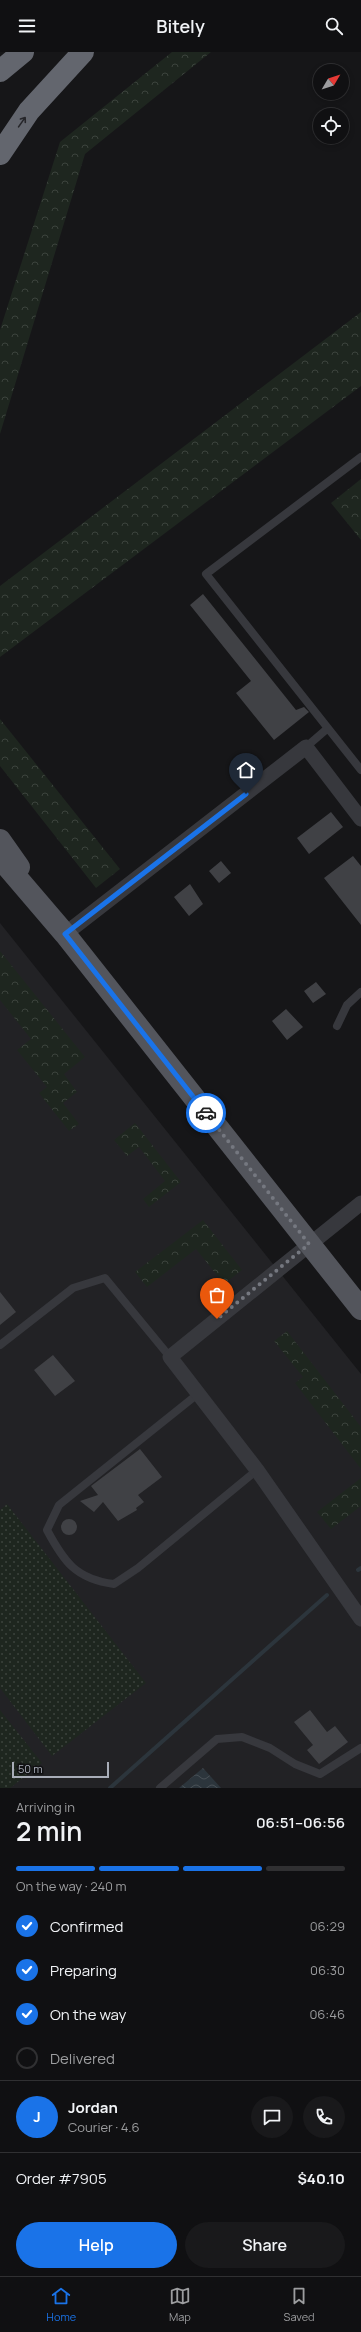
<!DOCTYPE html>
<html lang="en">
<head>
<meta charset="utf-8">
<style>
	body { margin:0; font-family:Manrope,sans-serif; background:#19191b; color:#f1f3f6; height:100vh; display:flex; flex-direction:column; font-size:15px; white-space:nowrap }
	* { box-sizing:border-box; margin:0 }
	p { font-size:13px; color:#9c9d9f }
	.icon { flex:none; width:22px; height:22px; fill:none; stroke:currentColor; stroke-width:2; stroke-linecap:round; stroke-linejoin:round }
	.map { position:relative; height:1736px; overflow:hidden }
	.details { display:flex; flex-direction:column; background:#101012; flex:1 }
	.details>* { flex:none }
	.needle { width:26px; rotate:51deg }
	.controls { position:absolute; left:313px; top:12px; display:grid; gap:8px }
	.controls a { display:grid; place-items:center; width:36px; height:36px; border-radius:50%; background:#101012; box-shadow:0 2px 6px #0003,0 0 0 1px #303032; font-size:20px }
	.scale { position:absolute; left:12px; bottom:10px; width:97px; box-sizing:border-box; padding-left:4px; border:2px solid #a8adb8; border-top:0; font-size:11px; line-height:14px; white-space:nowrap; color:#a8adb8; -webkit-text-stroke:3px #111113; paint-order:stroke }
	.pin { position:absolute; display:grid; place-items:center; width:34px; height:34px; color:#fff; margin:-41px -17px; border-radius:50% 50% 50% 0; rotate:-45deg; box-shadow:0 0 4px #0007 }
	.pin .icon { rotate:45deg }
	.courier { position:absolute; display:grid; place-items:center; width:40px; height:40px; margin:-20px; border:3px solid #1a73e8; border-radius:50%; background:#fff; color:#222; box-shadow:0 1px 5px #0007 }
	.overview em { font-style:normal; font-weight:600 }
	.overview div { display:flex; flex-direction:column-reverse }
	.overview { display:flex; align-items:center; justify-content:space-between; height:68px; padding:0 16px }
	h1 { font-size:26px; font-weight:600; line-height:30px }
	.bar { display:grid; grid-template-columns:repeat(4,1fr); gap:6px 4px; align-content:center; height:48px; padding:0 16px }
	.bar i { height:5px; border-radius:3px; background:#303032 }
	.bar .on { background:#1a73e8 }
	.bar p { grid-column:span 4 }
	.line { display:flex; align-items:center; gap:10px; padding:0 16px; border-top:1px solid #303032 }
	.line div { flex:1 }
	.round { display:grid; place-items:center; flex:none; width:42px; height:42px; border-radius:21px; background:#19191b }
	ol { padding:0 16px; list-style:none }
	li { display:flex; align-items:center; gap:12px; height:44px }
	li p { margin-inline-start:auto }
	li .icon { padding:4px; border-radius:50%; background:#1a73e8; color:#fff; stroke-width:4 }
	li:last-child { color:#9c9d9f }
	li i { width:22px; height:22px; border:2px solid #303032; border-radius:50% }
	.action { display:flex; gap:8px; margin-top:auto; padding:8px 16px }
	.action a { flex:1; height:46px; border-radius:24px; background:#1a73e8; color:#fff; font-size:16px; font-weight:600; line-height:46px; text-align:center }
	.action a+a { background:#19191b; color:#f1f3f6 }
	header { display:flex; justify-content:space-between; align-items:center; height:52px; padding:0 16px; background:#101012; font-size:18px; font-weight:600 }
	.tabs { display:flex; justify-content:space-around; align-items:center; height:56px; border-top:1px solid #303032; background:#101012; font-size:11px; color:#9c9d9f }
	.tabs a { display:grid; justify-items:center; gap:2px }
	.tabs .on { color:#1a73e8 }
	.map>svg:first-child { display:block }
	.built { fill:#222225 }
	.grass { fill:url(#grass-dots) }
	.forest { fill:url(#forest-crowns) }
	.water { fill:url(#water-waves) }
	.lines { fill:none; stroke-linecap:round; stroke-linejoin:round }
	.stream { stroke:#2c353c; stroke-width:4 }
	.building { fill:#404145 }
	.lane { stroke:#37383d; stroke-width:8 }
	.street { stroke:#37383d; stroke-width:15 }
	.primary { stroke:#53555c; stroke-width:22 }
	.highway { stroke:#63666e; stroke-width:22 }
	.oneway { stroke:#26262a }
	.done { stroke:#757880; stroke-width:4; stroke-dasharray:0 7.2 }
	.route { stroke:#1a73e8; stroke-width:5 }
</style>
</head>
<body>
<header><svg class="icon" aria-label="menu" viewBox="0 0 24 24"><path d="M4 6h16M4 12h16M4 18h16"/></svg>Bitely<svg class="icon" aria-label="search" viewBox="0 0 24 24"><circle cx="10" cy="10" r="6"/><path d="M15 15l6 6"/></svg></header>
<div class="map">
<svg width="361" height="1736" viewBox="0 0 361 1736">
	<defs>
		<pattern id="grass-dots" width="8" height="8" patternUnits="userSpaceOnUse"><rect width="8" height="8" fill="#1e261f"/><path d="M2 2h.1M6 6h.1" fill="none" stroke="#3c433d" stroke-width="1.8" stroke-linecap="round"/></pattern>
		<pattern id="forest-crowns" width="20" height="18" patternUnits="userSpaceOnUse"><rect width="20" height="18" fill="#1e261f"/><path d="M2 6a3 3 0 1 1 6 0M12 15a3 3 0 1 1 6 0" fill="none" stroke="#3c433d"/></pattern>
		<pattern id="water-waves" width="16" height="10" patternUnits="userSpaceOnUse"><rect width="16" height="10" fill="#2c353c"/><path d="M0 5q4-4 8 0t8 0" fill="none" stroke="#485056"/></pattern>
	</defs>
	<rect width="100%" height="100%" fill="#161618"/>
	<path class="built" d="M0 871 361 1322V1736H0Z"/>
	<path class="grass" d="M7 1452 146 1631 52 1704 0 1636V1458Z
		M0 1658 42 1711 10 1736H0Z"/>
	<path class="forest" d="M172 0H211L85 102 0 382V278L60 90Z
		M361 260V334L0 605V534Z
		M361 427V488L331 451Z
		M0 667 120 817 96 836 0 714Z
		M0 899 85 1005 64 1022 77 1040 63 1051 79 1072 69 1079 39 1041 47 1035 17 998 31 987 0 948Z
		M135 1071 181 1130 149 1155 143 1147 165 1129 139 1095 127 1104 114 1088Z
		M203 1168 242 1218 224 1232 196 1197 147 1235 135 1220Z
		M287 1279 361 1375V1417L295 1331 303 1325 274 1289Z
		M361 1426V1454L331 1477 317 1460Z"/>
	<path class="water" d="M203 1716 221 1736H179Z"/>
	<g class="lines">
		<path class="stream" d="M358 1518 361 1516
			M110 1736 327 1543"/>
	</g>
	<path class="building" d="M203 542 296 658 304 655 309 660 274 688 236 641 251 629 190 553Z
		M331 760 343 775 309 802 297 786Z
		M353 804 361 814V873L324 826Z
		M221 809 231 821 219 831 209 819Z
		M190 832 203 852 189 864 174 845Z
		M316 930 326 942 313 951 304 939Z
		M286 957 303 975 287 988 272 969Z
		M0 1240 16 1260 0 1273Z
		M53 1303 75 1329 55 1344 34 1318Z
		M140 1397 162 1425 138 1443 144 1450 136 1456 137 1458 118 1469 103 1450 94 1460 80 1449 98 1443 91 1434Z
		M61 1475a8 8 0 1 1 16 0a8 8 0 1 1-16 0Z
		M310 1658 327 1680 335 1674 348 1690 319 1712 307 1698 313 1693 294 1670Z"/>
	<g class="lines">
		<path class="lane" d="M361 405 206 522 361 718
			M306 695 328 676
			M337 974 347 953 361 940
			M0 1293 73 1236 105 1226 170 1305
			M199 1341 59 1453 47 1478C64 1510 76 1527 114 1532L138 1516 257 1418
			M160 1736 217 1687 242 1685 270 1696 295 1712 320 1722 361 1696"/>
		<path class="street" d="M65 882 306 695 361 767
			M361 1151 170 1305 257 1418 361 1567"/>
		<path class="primary" d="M0 788 19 815
			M0 806 65 882 361 1257"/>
		<path class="highway" d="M0 19 23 0
			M0 102 29 59 83 0"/>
	</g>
	<defs><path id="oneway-shaft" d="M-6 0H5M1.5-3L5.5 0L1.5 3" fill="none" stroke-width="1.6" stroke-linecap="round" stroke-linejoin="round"/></defs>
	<use class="oneway" href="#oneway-shaft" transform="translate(22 70) rotate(-55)"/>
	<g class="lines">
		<path class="done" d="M206 1061 309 1192 217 1267"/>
		<path class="route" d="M206 1061 65 882 246 742"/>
	</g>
</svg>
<div class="controls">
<a><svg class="needle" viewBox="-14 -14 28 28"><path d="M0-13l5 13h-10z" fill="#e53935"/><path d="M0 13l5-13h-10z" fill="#9c9d9f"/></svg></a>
<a><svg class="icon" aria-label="locate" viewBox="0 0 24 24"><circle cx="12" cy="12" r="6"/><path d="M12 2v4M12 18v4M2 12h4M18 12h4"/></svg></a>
</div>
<div class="scale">50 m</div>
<div class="pin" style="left:217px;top:1267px;background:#ea580c"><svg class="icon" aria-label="bag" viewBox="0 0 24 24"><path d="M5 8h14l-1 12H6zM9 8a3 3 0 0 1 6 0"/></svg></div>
<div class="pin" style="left:246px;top:742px;background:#1f2937"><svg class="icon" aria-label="home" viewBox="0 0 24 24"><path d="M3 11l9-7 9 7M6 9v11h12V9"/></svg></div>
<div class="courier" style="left:206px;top:1061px"><svg class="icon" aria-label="car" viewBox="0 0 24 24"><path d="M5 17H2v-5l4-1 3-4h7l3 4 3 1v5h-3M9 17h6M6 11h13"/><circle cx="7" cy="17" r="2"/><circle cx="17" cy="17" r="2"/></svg></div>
</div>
<section class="details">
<div class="overview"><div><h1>2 min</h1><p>Arriving in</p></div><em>06:51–06:56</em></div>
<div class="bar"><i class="on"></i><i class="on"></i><i class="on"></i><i></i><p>On the way · 240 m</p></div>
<ol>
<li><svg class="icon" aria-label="check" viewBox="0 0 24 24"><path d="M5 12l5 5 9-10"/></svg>Confirmed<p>06:29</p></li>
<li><svg class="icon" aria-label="check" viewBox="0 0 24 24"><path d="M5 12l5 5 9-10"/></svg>Preparing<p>06:30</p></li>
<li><svg class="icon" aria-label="check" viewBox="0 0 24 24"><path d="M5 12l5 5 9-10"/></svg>On the way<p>06:46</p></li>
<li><i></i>Delivered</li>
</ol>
<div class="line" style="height:72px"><b class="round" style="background:#1a73e8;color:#fff">J</b><div><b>Jordan</b><p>Courier · 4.6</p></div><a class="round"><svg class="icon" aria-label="chat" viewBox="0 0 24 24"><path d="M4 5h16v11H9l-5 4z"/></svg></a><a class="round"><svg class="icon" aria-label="phone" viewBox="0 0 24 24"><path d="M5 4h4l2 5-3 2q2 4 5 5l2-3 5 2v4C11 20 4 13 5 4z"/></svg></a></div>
<div class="line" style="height:52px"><div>Order #7905</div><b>$40.10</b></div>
<div class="action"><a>Help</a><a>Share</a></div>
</section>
<nav class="tabs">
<a class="on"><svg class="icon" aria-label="home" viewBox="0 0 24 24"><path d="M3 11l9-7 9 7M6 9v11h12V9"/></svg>Home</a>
<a><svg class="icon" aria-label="map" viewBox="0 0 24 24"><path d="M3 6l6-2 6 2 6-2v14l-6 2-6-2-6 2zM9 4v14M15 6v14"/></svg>Map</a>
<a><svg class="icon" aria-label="saved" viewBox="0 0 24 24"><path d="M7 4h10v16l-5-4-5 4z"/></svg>Saved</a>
</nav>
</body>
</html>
